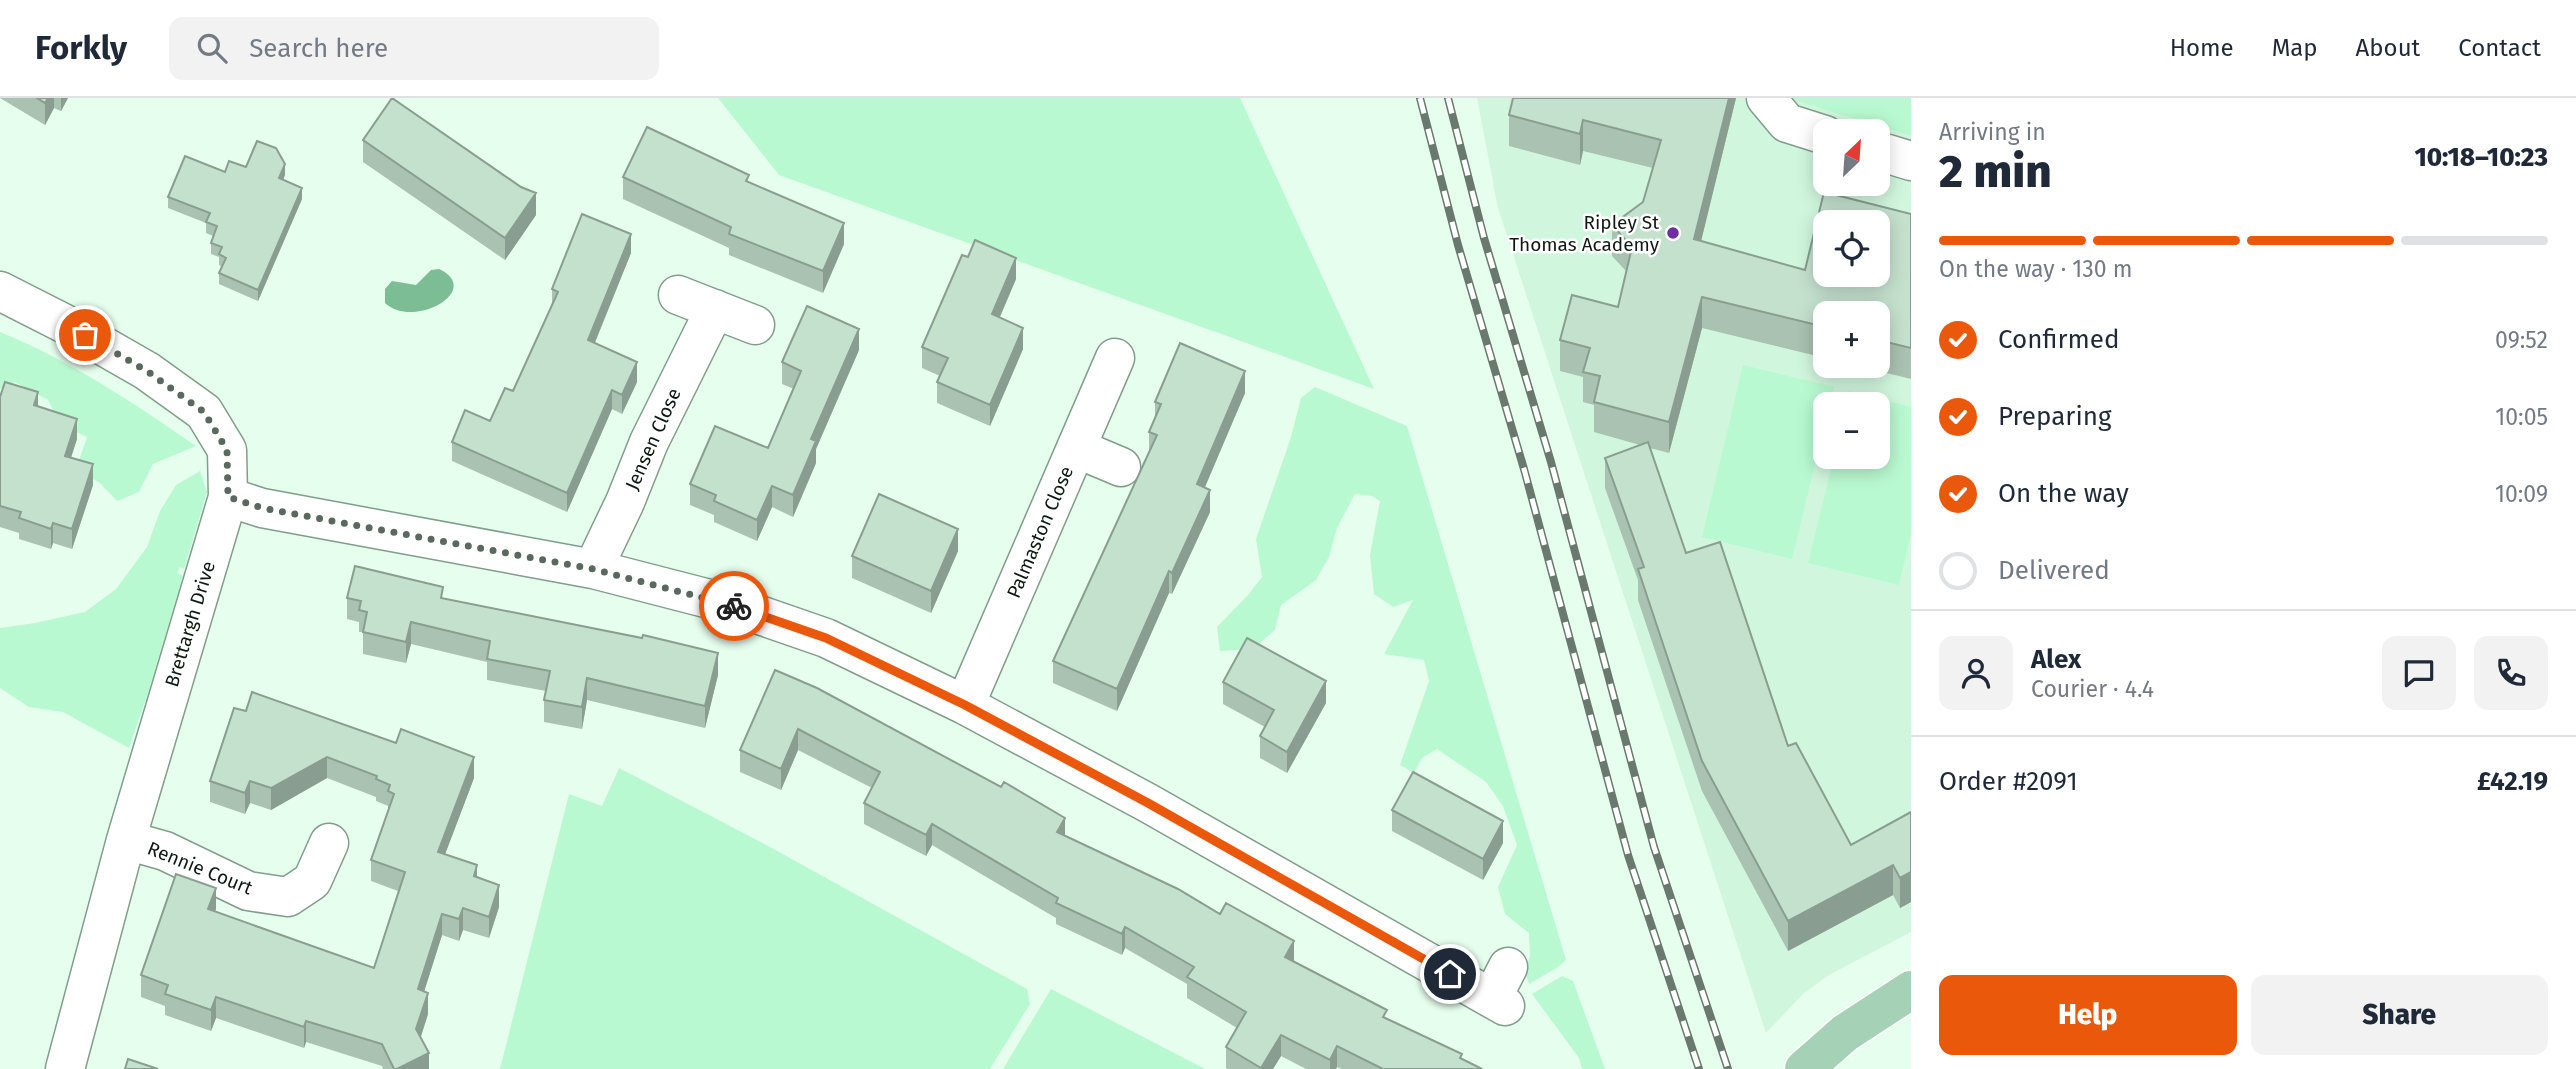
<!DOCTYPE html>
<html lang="en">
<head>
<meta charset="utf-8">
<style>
	body { margin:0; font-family:"Fira Sans",sans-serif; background:#f2f2f3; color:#1f2937; height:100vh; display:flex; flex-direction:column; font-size:26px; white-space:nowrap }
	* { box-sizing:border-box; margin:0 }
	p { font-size:23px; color:#747a83 }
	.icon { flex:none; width:38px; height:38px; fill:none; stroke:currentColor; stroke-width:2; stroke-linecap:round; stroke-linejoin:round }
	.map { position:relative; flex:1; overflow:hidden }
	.sheet { display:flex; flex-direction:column; background:#fff; width:665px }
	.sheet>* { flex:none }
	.needle { width:46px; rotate:25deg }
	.fabs { position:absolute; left:1813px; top:21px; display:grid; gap:14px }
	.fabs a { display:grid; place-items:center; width:77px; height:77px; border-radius:14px; background:#fff; box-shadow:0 4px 18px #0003; font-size:35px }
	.pin { position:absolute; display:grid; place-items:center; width:60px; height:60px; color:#fff; margin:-30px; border:4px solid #fff; border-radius:50%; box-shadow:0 2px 7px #0007 }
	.courier { position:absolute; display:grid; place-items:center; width:70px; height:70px; margin:-35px; border:5px solid #ea580c; border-radius:50%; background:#fff; color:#222; box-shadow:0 2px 9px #0007 }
	.head em { font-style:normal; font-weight:800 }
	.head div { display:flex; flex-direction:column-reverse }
	.head { display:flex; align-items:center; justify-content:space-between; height:119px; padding:0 28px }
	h1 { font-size:46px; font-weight:800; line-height:52px }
	.bar { display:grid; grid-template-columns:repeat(4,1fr); gap:10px 7px; align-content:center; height:84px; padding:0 28px }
	.bar i { height:9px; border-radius:5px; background:#e0e1e3 }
	.bar .selected { background:#ea580c }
	.bar p { grid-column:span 4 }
	.line { display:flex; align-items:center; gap:18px; padding:0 28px; border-top:2px solid #e0e1e3 }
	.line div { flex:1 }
	.round { display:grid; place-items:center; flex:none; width:74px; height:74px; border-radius:14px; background:#f2f2f3 }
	ol { padding:0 28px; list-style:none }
	li { display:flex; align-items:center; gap:21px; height:77px }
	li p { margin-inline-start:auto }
	li .icon { padding:7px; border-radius:50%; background:#ea580c; color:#fff; stroke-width:4 }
	li:last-child { color:#747a83 }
	li i { width:38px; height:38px; border:4px solid #e0e1e3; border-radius:50% }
	.cta { display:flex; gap:14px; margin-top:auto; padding:14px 28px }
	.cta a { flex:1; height:80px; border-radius:14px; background:#ea580c; color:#fff; font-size:28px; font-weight:800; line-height:80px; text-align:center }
	.cta a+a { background:#f2f2f3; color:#1f2937 }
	header { display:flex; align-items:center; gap:42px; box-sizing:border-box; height:98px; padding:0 35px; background:#fff; border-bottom:2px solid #e0e1e3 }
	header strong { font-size:33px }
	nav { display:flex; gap:38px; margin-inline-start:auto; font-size:24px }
	.search { width:490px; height:63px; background:#f2f2f3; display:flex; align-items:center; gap:18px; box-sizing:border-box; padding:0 24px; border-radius:14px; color:#747a83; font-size:26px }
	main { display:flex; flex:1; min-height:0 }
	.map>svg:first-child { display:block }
	.built { fill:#d1f6de; fill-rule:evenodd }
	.green { fill:#b9f9d1 }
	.water { fill:#7cbd95 }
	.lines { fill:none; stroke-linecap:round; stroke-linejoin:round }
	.minor-casing { stroke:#819d8b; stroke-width:41 }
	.major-casing { stroke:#fff; stroke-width:41 }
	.minor { stroke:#fff; stroke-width:38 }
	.major { stroke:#a5d1b7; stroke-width:38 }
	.rail-casing { stroke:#69796e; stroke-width:8 }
	.rail { stroke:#fff; stroke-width:5; stroke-dasharray:16; stroke-linecap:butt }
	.wall { fill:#a9c2b1 }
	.shaded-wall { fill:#899e90 }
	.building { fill:#c4e1ce; stroke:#899e90; stroke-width:2; fill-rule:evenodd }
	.done { stroke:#5a6960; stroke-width:7; stroke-dasharray:0 12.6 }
	.route { stroke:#ea580c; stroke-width:9 }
	.poi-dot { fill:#702da1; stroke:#fff; stroke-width:2.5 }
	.labels { text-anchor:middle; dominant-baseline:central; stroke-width:5; stroke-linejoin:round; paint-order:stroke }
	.poi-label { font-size:19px; fill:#0f1913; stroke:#fff; text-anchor:end }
	.street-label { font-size:19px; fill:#0f1913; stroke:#fff }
</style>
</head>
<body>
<header>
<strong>Forkly</strong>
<div class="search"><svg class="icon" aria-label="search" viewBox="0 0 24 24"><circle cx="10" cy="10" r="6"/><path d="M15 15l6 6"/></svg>Search here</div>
<nav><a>Home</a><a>Map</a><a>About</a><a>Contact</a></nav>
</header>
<main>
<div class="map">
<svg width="1911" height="971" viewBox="0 0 1911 971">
	<rect width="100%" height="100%" fill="#e6feee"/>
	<path class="built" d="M1477 0H1911V834L1829 877 1803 896 1766 935 1498 110ZM1825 33H1878V86H1825ZM1825 124H1878V177H1825ZM1825 215H1878V268H1825ZM1825 306H1878V359H1825Z"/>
	<path class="green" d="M718 0H1240L1374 291 779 77Z
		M1791 0H1911V38L1791 1Z
		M0 234C71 263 134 305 196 348L153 366 139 394 117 403 100 385 76 371 87 339 60 326 48 302 15 284 0 291Z
		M1743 267 1834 289 1830 306H1825V325L1792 461 1702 439Z
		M1315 289 1407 328 1566 862 1558 869 1529 886 1525 873 1530 858 1529 835 1505 816 1498 789 1517 747 1503 708 1486 684 1437 651 1422 660 1414 675 1400 667 1429 583 1424 562 1384 556 1413 502 1393 509 1374 496 1370 457 1380 403 1372 398 1355 396 1337 430 1329 459 1316 482 1281 507 1275 532 1253 551 1220 553 1217 529 1248 497 1262 479 1256 441 1291 339 1301 300Z
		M1849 293 1911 309V436L1899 487 1808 465 1834 359H1878V306H1846Z
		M200 373 207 394 184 471 180 469 177 475 183 478 148 595 129 650 63 614 29 609 0 590V530L35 525 85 514 116 491 147 449 160 413 176 387Z
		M619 670 770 749 1027 891 1030 906 990 971H500L569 696 602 708Z
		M1562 878 1573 883 1605 971H1582L1579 960 1532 896Z
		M1051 891 1205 971H1003Z"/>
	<path class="water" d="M439 171C484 192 414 232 385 205V191L392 183 416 187 431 172Z"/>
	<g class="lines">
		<g class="minor-casing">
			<path id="minor" d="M1766 0 1787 25 1825 37
				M1878 53 1911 63
				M0 193 65 226 147 273 204 314 227 352 228 399 126 742 65 971
				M678 197 755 227
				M1076 350 1121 369
				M228 399 262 410 593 471 725 505 826 540 965 607 1148 705 1505 908
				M593 471 625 404 649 344 715 211
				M965 607 1115 260
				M126 742 165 753 248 793 288 799 312 783 329 745
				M1492 900 1508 869"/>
		</g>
		<g class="major-casing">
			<path id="major" d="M1804 971 1845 935 1911 892"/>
		</g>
		<use href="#minor" class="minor"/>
		<use href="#major" class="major"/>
		<g class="rail-casing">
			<path id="rail" d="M1420 0 1458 147 1524 371 1628 757 1699 971
				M1448 0 1484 140 1551 364 1654 749 1728 971"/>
		</g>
		<use href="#rail" class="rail"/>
	</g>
	<path class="wall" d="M0 0H68L61 13 54 10 45 27Z
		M1736 0 1701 143 1805 172 1911 116V281L1858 268H1878V215H1825V260L1702 230 1669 355 1650 350 1686 455 1788 648 1851 747 1911 714V804L1900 810 1893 797 1788 853 1702 693 1638 502V482L1605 390V360L1640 347 1594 334V307L1583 304V279L1560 273V242L1618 209 1626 173 1612 158V127L1643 104 1653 70 1583 53 1580 67 1509 48V17Z
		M363 42 536 117 505 162 363 64Z
		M246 69 285 77 283 82 302 101 258 203 219 186V175L222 169 219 167V159L211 156V145L213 138 206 135V125L168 110V99Z
		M623 79 749 84 844 146 823 195 729 157V150L623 101Z
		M631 155 595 245 637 284 622 316 612 311 567 414 452 363V344L490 323 513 293 552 208V191Z
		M1016 181 1000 219 1023 251 990 328 937 305V284L940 278 922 270V249Z
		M859 252 816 351V365L793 419 772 409 757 443 714 424V417L690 407V386L768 350 794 291 782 286V264Z
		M1245 295 1204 390 1210 414 1172 496 1169 495 1117 613 1053 585V563L1149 354V334L1155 320V304Z
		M0 299 38 309 77 341 71 359 93 387 72 451 53 445 51 451 19 441V435L0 429Z
		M958 453 931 515 852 480V458Z
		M347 500 443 501 718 577 705 630 587 602 582 631 544 624V602L546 593 487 582V564L411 546 406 565 363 556V534H359V524L347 521Z
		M775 572 1065 738 1294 863 1387 921 1482 971H1341L1337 969 1336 971H1306L1281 958 1273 971H1228L1226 970V949L1237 930 1187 900V886L1125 850 1122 857 1056 826V820L932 747 926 758 864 726V705L872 690 798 652 781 692 740 674V652Z
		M1223 584 1326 605 1287 675 1260 660V638L1265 629 1223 606Z
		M234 610 474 680 445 756 477 779 499 809 489 840 463 832 459 843 442 837 424 893 428 916 421 939 429 971H383L382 968 306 944 304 950 216 920 211 933 165 917V908L141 899V877L216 811 215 814 374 870 398 793 371 783V762L388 714V708L376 703V699L327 680 271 712 250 705 245 716 210 704V683Z
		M1392 712 1503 745 1483 782 1392 733Z"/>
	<path class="shaded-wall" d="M48 0H54V10L45 27V5Z
		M61 0H68L61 13Z
		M1729 0H1736L1694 172V141Z
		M1583 22V53L1580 67V36Z
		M285 66V77L279 91V80Z
		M302 90V101L258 203V192Z
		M536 95V117L505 162V140Z
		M844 125V146L823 195V173Z
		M631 136V155L588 261V242Z
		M1016 160V181L992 237V216Z
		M1702 199V230L1669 355V324Z
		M1023 230V251L990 328V307Z
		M859 231V252L816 351V365L793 419V397L811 341Z
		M637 264V284L622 316V297Z
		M1245 273V295L1197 408V386Z
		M612 292V311L567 414V395Z
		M38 294V315L34 307Z
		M77 321V341L65 378V358Z
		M93 366V387L72 451V431Z
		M772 388V409L757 443V422Z
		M1210 392V414L1172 496V475Z
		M53 425V445L51 451V431Z
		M958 431V453L931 515V493Z
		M1169 473V495L1117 613V591Z
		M411 524V546L406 565V544Z
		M718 555V577L705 630V608Z
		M587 580V602L582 631V609Z
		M1326 583V605L1287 675V654Z
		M798 631V652L781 692V671Z
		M327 659V680L271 712V690Z
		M474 659V680L438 775V754Z
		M250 683V705L245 716V695Z
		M1065 720V741L1057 734Z
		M1503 723V745L1483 782V761Z
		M932 726V747L926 758V737Z
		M477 767V789L474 778Z
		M1893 767V797L1788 853V823Z
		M1911 774V804L1900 810V780Z
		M499 787V809L489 840V819Z
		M216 790V811L208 833V811Z
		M463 810V832L459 843V821Z
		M442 816V837L418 913V891Z
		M1125 829V850L1122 857V836Z
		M1294 843V865L1285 859Z
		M428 895V916L416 953V931Z
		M216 899V920L211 933V912Z
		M306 923V944L304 950V929Z
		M1281 937V958L1273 971H1261Z
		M1337 948V969L1336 971H1330V962Z
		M429 955V971H397Z"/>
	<path class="building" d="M37 0H48L45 5Z
		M392 0 521 89 536 95 505 140 363 42Z
		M1513 0H1729L1694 141 1805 172 1824 94 1911 116V250L1878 242V215H1825V229L1702 199 1669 324 1594 304 1600 278 1583 274 1590 250 1560 242 1572 197 1618 209 1632 149 1612 127 1643 104 1661 42 1583 22 1580 36 1509 17ZM1825 124H1878V177H1825Z
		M647 29 749 77 746 83 844 125 823 173 729 136 731 129 623 79Z
		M257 43 276 50 285 66 279 80 302 90 258 192 219 175 226 160 219 156 222 149 211 145 217 128 206 124 210 115 168 99 185 58 225 74 229 63 246 69Z
		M582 116 631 136 588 242 637 264 622 297 612 292 567 395 452 344 465 312 490 323 505 290 513 293 558 194 552 191Z
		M975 142 1016 160 992 216 1023 230 990 307 937 284 948 260 922 249 962 157 968 159Z
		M807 208 859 231 811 341 816 343 793 397 772 388 757 422 714 403 716 397 690 386 715 328 768 350 801 273 782 264Z
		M1180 245 1245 273 1197 386 1210 392 1172 475 1169 473 1117 591 1053 563 1157 337 1149 334 1161 306 1155 304Z
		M5 284 38 294 34 307 77 321 65 358 93 366 72 431 53 425 51 431 19 420 21 414 0 408V299Z
		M1648 344 1686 455 1720 444 1788 648 1796 645 1851 747 1911 714V774L1900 780 1893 767 1788 823 1702 663 1638 471 1644 469 1605 360Z
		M879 396 958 431 931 493 852 458Z
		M355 468 443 489 441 500 642 540 643 537 718 555 705 608 587 580 582 609 544 602 550 573 487 561 490 543 411 524 406 544 363 534 367 514 359 512 361 503 347 500Z
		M1247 540 1326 583 1287 654 1260 638 1274 612 1223 584Z
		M775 572 817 590 1001 689 1004 684 1065 720 1057 734 1178 791 1220 816 1226 805 1294 843 1285 859 1387 912 1383 919 1462 956 1460 960 1482 971H1383L1337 948 1330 962 1281 937 1261 970 1226 949 1246 914 1187 879 1194 869 1125 829 1122 836 1056 805 1058 800 932 726 926 737 864 705 880 674 798 631 781 671 740 652Z
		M252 594 396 645 401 631 474 659 438 754 477 767 474 778 499 787 489 819 463 810 459 821 442 816 418 891 428 895 416 931 429 955 397 971H394L382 946 306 923 304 929 216 899 211 912 165 896 168 887 141 877 176 776 216 790 208 811 374 870 405 774 371 762 394 696 388 693 390 687 376 681 377 678 327 659 271 690 250 683 245 695 210 683 234 610 246 613Z
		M1413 674 1503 723 1483 761 1392 712Z
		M128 961 158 971H125Z"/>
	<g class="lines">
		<path class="done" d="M85 237 147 273 204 314 227 352 228 399 262 410 593 471 734 508"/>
		<path class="route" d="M734 508 826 540 965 607 1148 705 1450 876"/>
	</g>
	<circle class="poi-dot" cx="1673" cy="135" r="7"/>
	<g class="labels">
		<g class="poi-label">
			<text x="1659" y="124">Ripley St<tspan x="1659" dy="22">Thomas Academy</tspan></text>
		</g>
		<g class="street-label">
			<text transform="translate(653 341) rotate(-66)">Jensen Close</text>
			<text transform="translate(1040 434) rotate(-67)">Palmaston Close</text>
			<text transform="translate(190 526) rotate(-73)">Brettargh Drive</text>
			<text transform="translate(200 770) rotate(22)">Rennie Court</text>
		</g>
	</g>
</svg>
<div class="fabs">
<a><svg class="needle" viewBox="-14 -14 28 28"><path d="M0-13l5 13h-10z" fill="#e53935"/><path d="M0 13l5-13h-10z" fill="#747a83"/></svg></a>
<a><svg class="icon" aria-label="locate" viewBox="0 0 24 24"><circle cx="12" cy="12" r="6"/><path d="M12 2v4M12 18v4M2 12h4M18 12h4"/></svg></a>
<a>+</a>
<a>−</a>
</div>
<div class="pin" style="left:85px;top:237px;background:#ea580c"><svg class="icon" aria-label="bag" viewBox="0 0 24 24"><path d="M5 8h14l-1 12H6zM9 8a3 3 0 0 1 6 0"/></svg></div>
<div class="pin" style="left:1450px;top:876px;background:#1f2937"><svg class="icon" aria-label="home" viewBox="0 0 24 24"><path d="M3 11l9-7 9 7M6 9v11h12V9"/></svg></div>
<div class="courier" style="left:734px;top:508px"><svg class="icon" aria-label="bike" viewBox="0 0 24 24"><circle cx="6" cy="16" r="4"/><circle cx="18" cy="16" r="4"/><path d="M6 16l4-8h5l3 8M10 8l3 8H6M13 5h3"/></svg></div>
</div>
<section class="sheet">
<div class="head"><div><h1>2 min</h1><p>Arriving in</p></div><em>10:18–10:23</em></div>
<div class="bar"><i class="selected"></i><i class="selected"></i><i class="selected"></i><i></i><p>On the way · 130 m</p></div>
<ol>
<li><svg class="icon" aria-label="check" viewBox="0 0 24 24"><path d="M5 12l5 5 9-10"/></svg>Confirmed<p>09:52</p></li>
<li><svg class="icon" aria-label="check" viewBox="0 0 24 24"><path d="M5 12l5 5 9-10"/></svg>Preparing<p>10:05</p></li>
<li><svg class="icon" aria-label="check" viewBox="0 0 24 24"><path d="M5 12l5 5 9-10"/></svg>On the way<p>10:09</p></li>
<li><i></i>Delivered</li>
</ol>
<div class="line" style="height:126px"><a class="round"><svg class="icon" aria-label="person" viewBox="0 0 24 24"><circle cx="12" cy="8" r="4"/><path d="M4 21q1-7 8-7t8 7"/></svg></a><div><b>Alex</b><p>Courier · 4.4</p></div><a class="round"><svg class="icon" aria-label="chat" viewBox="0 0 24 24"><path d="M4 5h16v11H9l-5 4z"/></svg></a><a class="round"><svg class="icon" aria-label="phone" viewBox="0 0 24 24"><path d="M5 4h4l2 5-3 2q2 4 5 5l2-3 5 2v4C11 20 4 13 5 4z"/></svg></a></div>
<div class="line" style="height:91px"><div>Order #2091</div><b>£42.19</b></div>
<div class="cta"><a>Help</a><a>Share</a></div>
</section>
</main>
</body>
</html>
